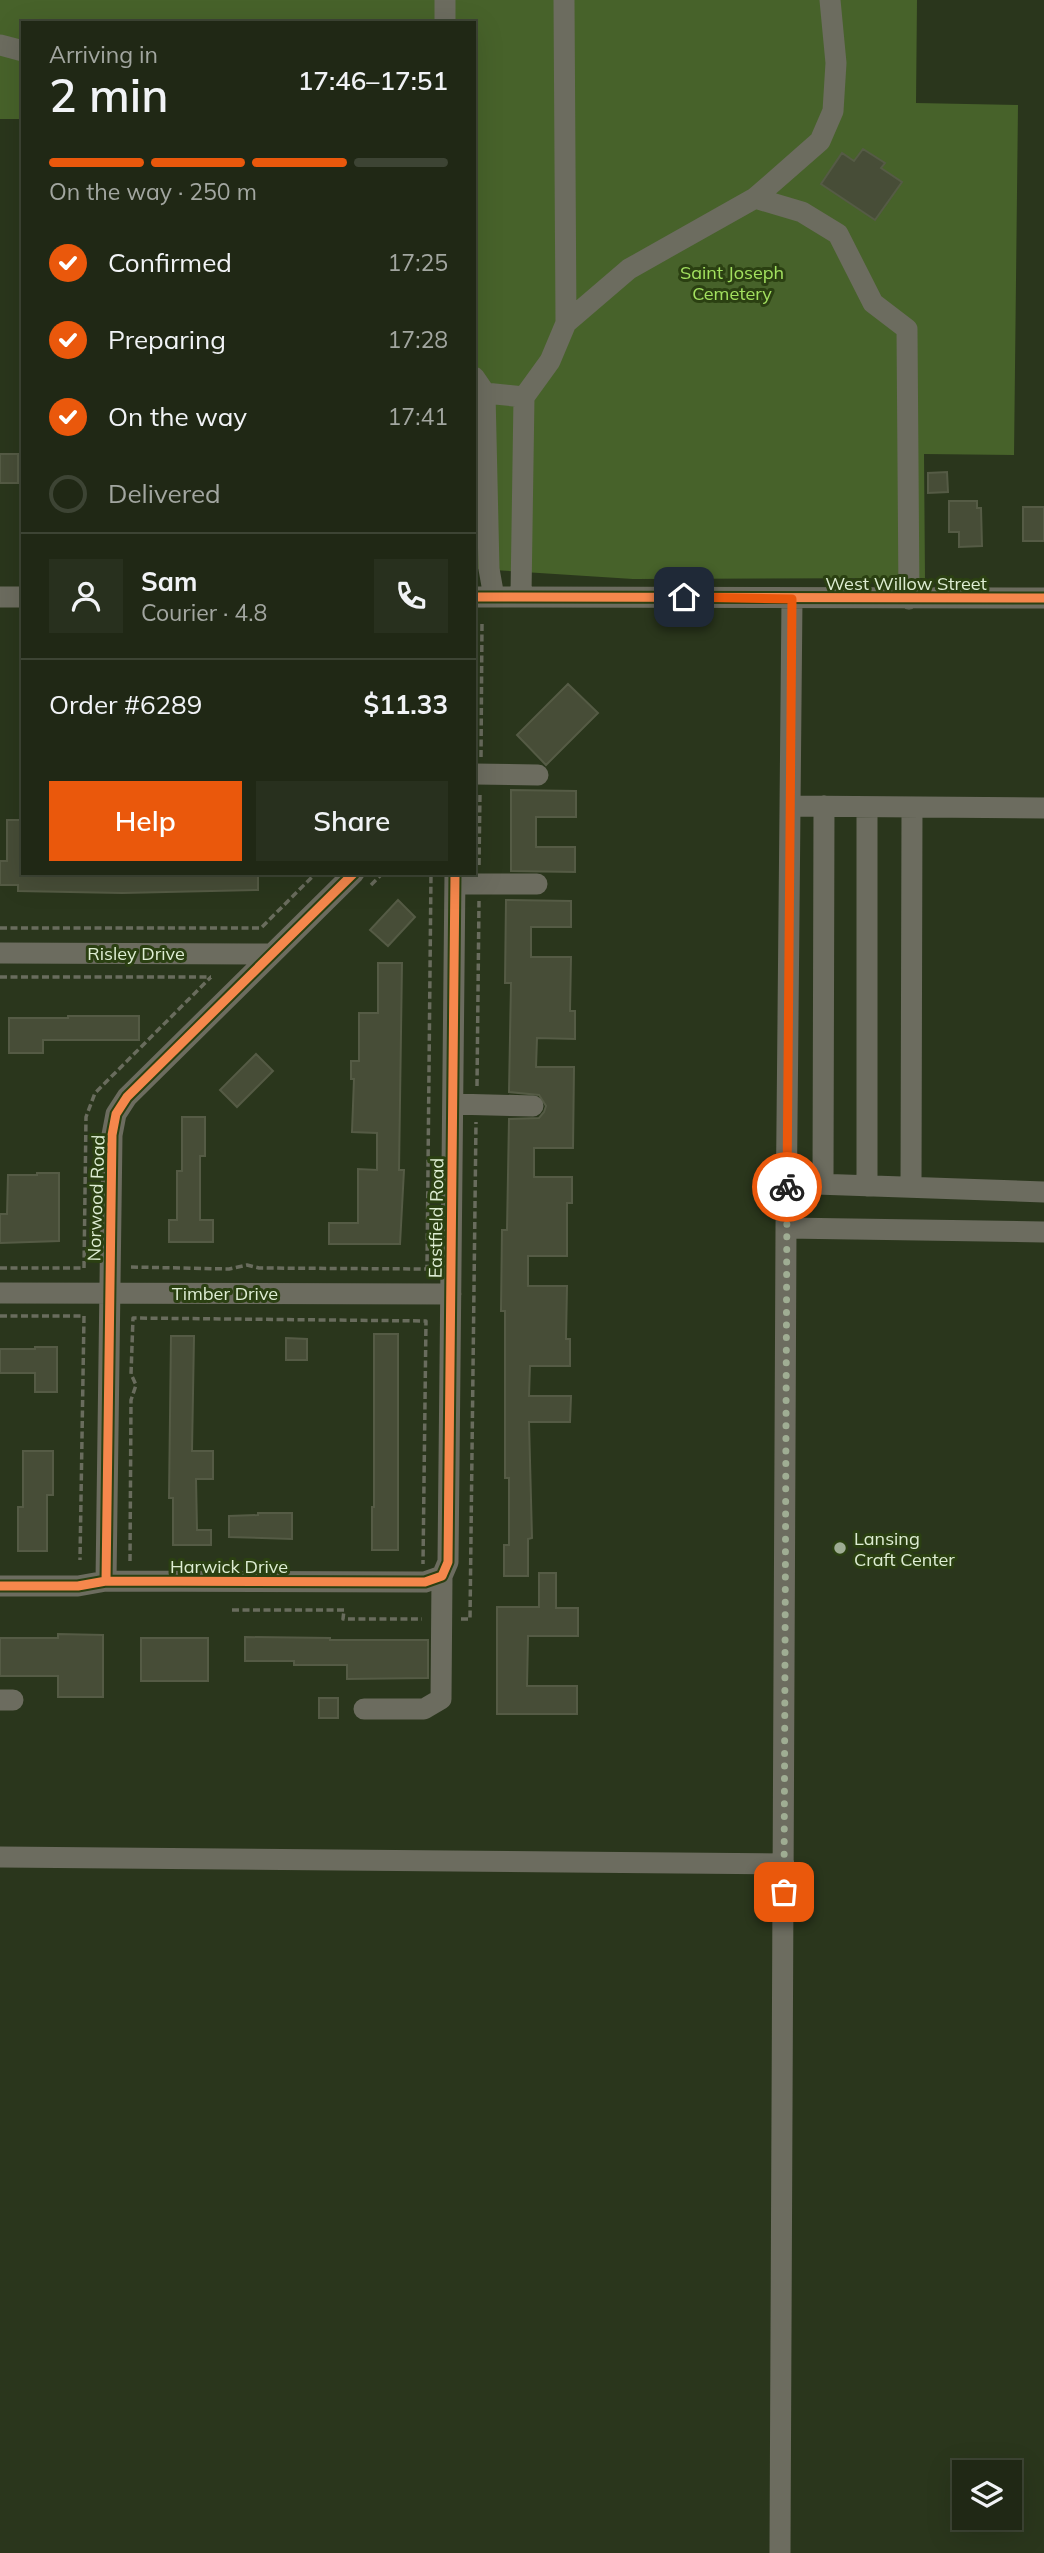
<!DOCTYPE html>
<html lang="en">
<head>
<meta charset="utf-8">
<style>
	body { margin:0; font-family:Mulish,sans-serif; background:#28301e; color:#f1f3f6; height:100vh; display:flex; flex-direction:column; font-size:26px; white-space:nowrap }
	* { box-sizing:border-box; margin:0 }
	p { font-size:23px; color:#a2a6a0 }
	.icon { flex:none; width:38px; height:38px; fill:none; stroke:currentColor; stroke-width:2; stroke-linecap:round; stroke-linejoin:round }
	.map { position:relative; flex:1; overflow:hidden }
	.sheet { position:absolute; left:21px; top:21px; width:455px; height:854px; display:flex; flex-direction:column; background:#202815; border-radius:0px; box-shadow:0 7px 28px #0002,0 0 0 2px #3d4434 }
	.sheet>* { flex:none }
	.tools { position:absolute; left:952px; top:2460px; display:grid; gap:14px }
	.tools a { display:grid; place-items:center; width:70px; height:70px; border-radius:0px; background:#202815; box-shadow:0 7px 28px #0002,0 0 0 2px #3d4434; font-size:35px }
	.pin { position:absolute; display:grid; place-items:center; width:60px; height:60px; color:#fff; margin:-30px; border-radius:14px; box-shadow:0 4px 10px #0006 }
	.courier { position:absolute; display:grid; place-items:center; width:70px; height:70px; margin:-35px; border:5px solid #ea580c; border-radius:50%; background:#fff; color:#222; box-shadow:0 2px 9px #0007 }
	.headline em { font-style:normal; font-weight:600 }
	.headline div { display:flex; flex-direction:column-reverse }
	.headline { display:flex; align-items:center; justify-content:space-between; height:119px; padding:0 28px }
	h1 { font-size:46px; font-weight:600; line-height:52px }
	.bar { display:grid; grid-template-columns:repeat(4,1fr); gap:10px 7px; align-content:center; height:84px; padding:0 28px }
	.bar i { height:9px; border-radius:5px; background:#3d4434 }
	.bar .active { background:#ea580c }
	.bar p { grid-column:span 4 }
	.line { display:flex; align-items:center; gap:18px; padding:0 28px; border-top:2px solid #3d4434 }
	.line div { flex:1 }
	.round { display:grid; place-items:center; flex:none; width:74px; height:74px; border-radius:0px; background:#28301e }
	ol { padding:0 28px; list-style:none }
	li { display:flex; align-items:center; gap:21px; height:77px }
	li p { margin-inline-start:auto }
	li .icon { padding:7px; border-radius:50%; background:#ea580c; color:#fff; stroke-width:4 }
	li:last-child { color:#a2a6a0 }
	li i { width:38px; height:38px; border:4px solid #3d4434; border-radius:50% }
	.primary-button { display:flex; gap:14px; margin-top:auto; padding:14px 28px }
	.primary-button a { flex:1; height:80px; border-radius:0px; background:#ea580c; color:#fff; font-size:28px; font-weight:600; line-height:80px; text-align:center }
	.primary-button a+a { background:#28301e; color:#f1f3f6 }
	.map>svg:first-child { display:block }
	.green { fill:#47622a }
	.building { fill:#474d37; stroke:#555b45; stroke-width:2 }
	.lines { fill:none; stroke-linecap:round; stroke-linejoin:round }
	.path { stroke:#696c5d; stroke-width:3.5; stroke-dasharray:7 3.5; stroke-linecap:butt }
	.minor { stroke:#6c6c5f; stroke-width:21 }
	.cycleway-casing { stroke:#2b4012; stroke-width:13 }
	.cycleway { stroke:#f5874c; stroke-width:9 }
	.done { stroke:#9fad93; stroke-width:7; stroke-dasharray:0 12.6 }
	.route { stroke:#ea580c; stroke-width:9 }
	.poi-dot { fill:#9fad93; stroke:#2b4012; stroke-width:2.5 }
	.labels { text-anchor:middle; dominant-baseline:central; stroke-width:6; stroke-linejoin:round; paint-order:stroke }
	.park-label { font-size:18px; fill:#a3e15f; stroke:#2b4012 }
	.street-label { font-size:18px; fill:#deedd3; stroke:#2b4012 }
	.poi-label { font-size:18px; fill:#deedd3; stroke:#2b4012; text-anchor:start }
</style>
</head>
<body>
<div class="map">
<svg width="1044" height="2553" viewBox="0 0 1044 2553">
	<rect width="100%" height="100%" fill="#2a361c"/>
	<path class="green" d="M0 0H917L916 103 1018 105 1014 455 924 454 925 578 633 579 477 569 474 551V23H23V119H0Z"/>
	<path class="building" d="M863 149 885 163 881 168 902 182 875 220 821 184 842 153 854 161Z
		M0 454H18V483H0Z
		M947 472 948 492 928 493V473Z
		M949 501H977V508H981L982 546 959 547V532H949Z
		M1023 507H1044V541H1023Z
		M568 684 598 713 546 765 517 735Z
		M511 790 576 791V817H536V847H575V872L511 871Z
		M7 820H23V873H258V890L122 893 18 891V885H0V861H7Z
		M398 900 415 917 388 946 370 930Z
		M506 900 571 901V927H531V957H571L570 1011H575V1039L537 1038 536 1067H574L573 1148H534V1177H572V1203H567V1256H528V1286H567L566 1339H570V1366H530L529 1396H571L570 1422H529L532 1538 528 1539V1576H504V1545H509V1478H505V1311H501L502 1230H507L509 1119 539 1118 544 1112 546 1106 539 1095 509 1092 511 983H505Z
		M378 963H402L399 1170H404L400 1244H329V1223H358V1169L377 1170V1133L352 1132 354 1079H351V1061H359V1013H378Z
		M68 1016H139V1040H43V1053H9V1018H68Z
		M256 1054 273 1071 237 1107 220 1090Z
		M182 1117H205V1156H200V1220H213V1242H169V1220H177V1171H182Z
		M37 1173H59V1241L0 1243V1214H7L8 1175H37Z
		M374 1334H398V1550H372V1507H374Z
		M171 1336H194L192 1451H213V1479H196L197 1530H211V1545H173V1498H169Z
		M286 1338 307 1339V1360H286Z
		M35 1347H57V1392H35V1373H0V1349H35Z
		M23 1451H53V1495H47V1551H18V1507H23Z
		M258 1513H292V1539L229 1537V1516L258 1515Z
		M539 1573H556V1608H578V1636H528L527 1686H577V1714H497V1607H539Z
		M58 1634 103 1635V1697H58V1676H0V1638H58Z
		M245 1637 330 1638V1640H428V1678L347 1679V1665H294V1661H245Z
		M141 1638H208V1681H141Z
		M319 1698H338V1718H319Z"/>
	<g class="lines">
		<path class="path" d="M481 757 482 623
			M479 865 480 793
			M371 885 383 873
			M0 928H261L316 873
			M0 977H211
			M477 1086 479 901
			M131 1267 229 1269 247 1265 259 1268 427 1269 431 873
			M0 1268H84L86 1117 95 1093 211 977
			M0 1316H84L80 1560
			M130 1561 131 1400 136 1385 131 1374 133 1318 426 1321 423 1564
			M232 1610H344L343 1619H422
			M461 1619H470L476 1122"/>
		<path class="minor" d="M564 0 566 323
			M445 23V0
			M0 45 23 51
			M755 198 802 212 838 234 873 303 907 329 909 599
			M474 377 485 393 489 569 494 597
			M485 393 524 397
			M521 595 524 397 550 361 566 323 629 269 755 198 820 141 833 111 836 63 830 0
			M0 597H23
			M474 597 1044 598
			M474 774 538 775
			M790 806 1044 808
			M455 884H537
			M0 953 272 954
			M453 1104 533 1106
			M787 1183 1044 1192
			M823 1184 824 806
			M867 1186V807
			M911 1187 912 807
			M786 1228 792 599
			M0 1293 451 1294
			M106 1581 112 1135 116 1114 127 1097 354 873
			M0 1586H78L106 1581 425 1582 442 1576 448 1562 455 873
			M0 1700H13
			M364 1709H424L441 1699 442 1576
			M0 1857 784 1864
			M780 2553 786 1228 1044 1232"/>
		<g class="cycleway-casing">
			<path id="cycleway" d="M474 597 1044 598
				M106 1581 112 1135 116 1114 127 1097 354 873
				M0 1586H78L106 1581 425 1582 442 1576 448 1562 455 873"/>
		</g>
		<use href="#cycleway" class="cycleway"/>
	</g>
	<g class="lines">
		<path class="done" d="M784 1892 787 1187"/>
		<path class="route" d="M684 597 792 599 787 1187"/>
	</g>
	<circle class="poi-dot" cx="840" cy="1548" r="7"/>
	<g class="labels">
		<g class="park-label">
			<text x="732" y="272">Saint Joseph<tspan x="732" dy="21">Cemetery</tspan></text>
		</g>
		<g class="street-label">
			<text x="906" y="583">West Willow Street</text>
			<text x="136" y="953">Risley Drive</text>
			<text transform="translate(96 1198) rotate(-88)">Norwood Road</text>
			<text transform="translate(436 1218) rotate(-89)">Eastfield Road</text>
			<text x="225" y="1293">Timber Drive</text>
			<text x="229" y="1566">Harwick Drive</text>
		</g>
		<g class="poi-label">
			<text x="854" y="1538">Lansing<tspan x="854" dy="21">Craft Center</tspan></text>
		</g>
	</g>
</svg>
<div class="tools">
<a><svg class="icon" aria-label="layers" viewBox="0 0 24 24"><path d="M12 4l9 5-9 5-9-5zM3 14l9 5 9-5"/></svg></a>
</div>
<div class="pin" style="left:784px;top:1892px;background:#ea580c"><svg class="icon" aria-label="bag" viewBox="0 0 24 24"><path d="M5 8h14l-1 12H6zM9 8a3 3 0 0 1 6 0"/></svg></div>
<div class="pin" style="left:684px;top:597px;background:#1f2937"><svg class="icon" aria-label="home" viewBox="0 0 24 24"><path d="M3 11l9-7 9 7M6 9v11h12V9"/></svg></div>
<div class="courier" style="left:787px;top:1187px"><svg class="icon" aria-label="bike" viewBox="0 0 24 24"><circle cx="6" cy="16" r="4"/><circle cx="18" cy="16" r="4"/><path d="M6 16l4-8h5l3 8M10 8l3 8H6M13 5h3"/></svg></div>
<section class="sheet">
<div class="headline"><div><h1>2 min</h1><p>Arriving in</p></div><em>17:46–17:51</em></div>
<div class="bar"><i class="active"></i><i class="active"></i><i class="active"></i><i></i><p>On the way · 250 m</p></div>
<ol>
<li><svg class="icon" aria-label="check" viewBox="0 0 24 24"><path d="M5 12l5 5 9-10"/></svg>Confirmed<p>17:25</p></li>
<li><svg class="icon" aria-label="check" viewBox="0 0 24 24"><path d="M5 12l5 5 9-10"/></svg>Preparing<p>17:28</p></li>
<li><svg class="icon" aria-label="check" viewBox="0 0 24 24"><path d="M5 12l5 5 9-10"/></svg>On the way<p>17:41</p></li>
<li><i></i>Delivered</li>
</ol>
<div class="line" style="height:126px"><a class="round"><svg class="icon" aria-label="person" viewBox="0 0 24 24"><circle cx="12" cy="8" r="4"/><path d="M4 21q1-7 8-7t8 7"/></svg></a><div><b>Sam</b><p>Courier · 4.8</p></div><a class="round"><svg class="icon" aria-label="phone" viewBox="0 0 24 24"><path d="M5 4h4l2 5-3 2q2 4 5 5l2-3 5 2v4C11 20 4 13 5 4z"/></svg></a></div>
<div class="line" style="height:91px"><div>Order #6289</div><b>$11.33</b></div>
<div class="primary-button"><a>Help</a><a>Share</a></div>
</section>
</div>
</body>
</html>
